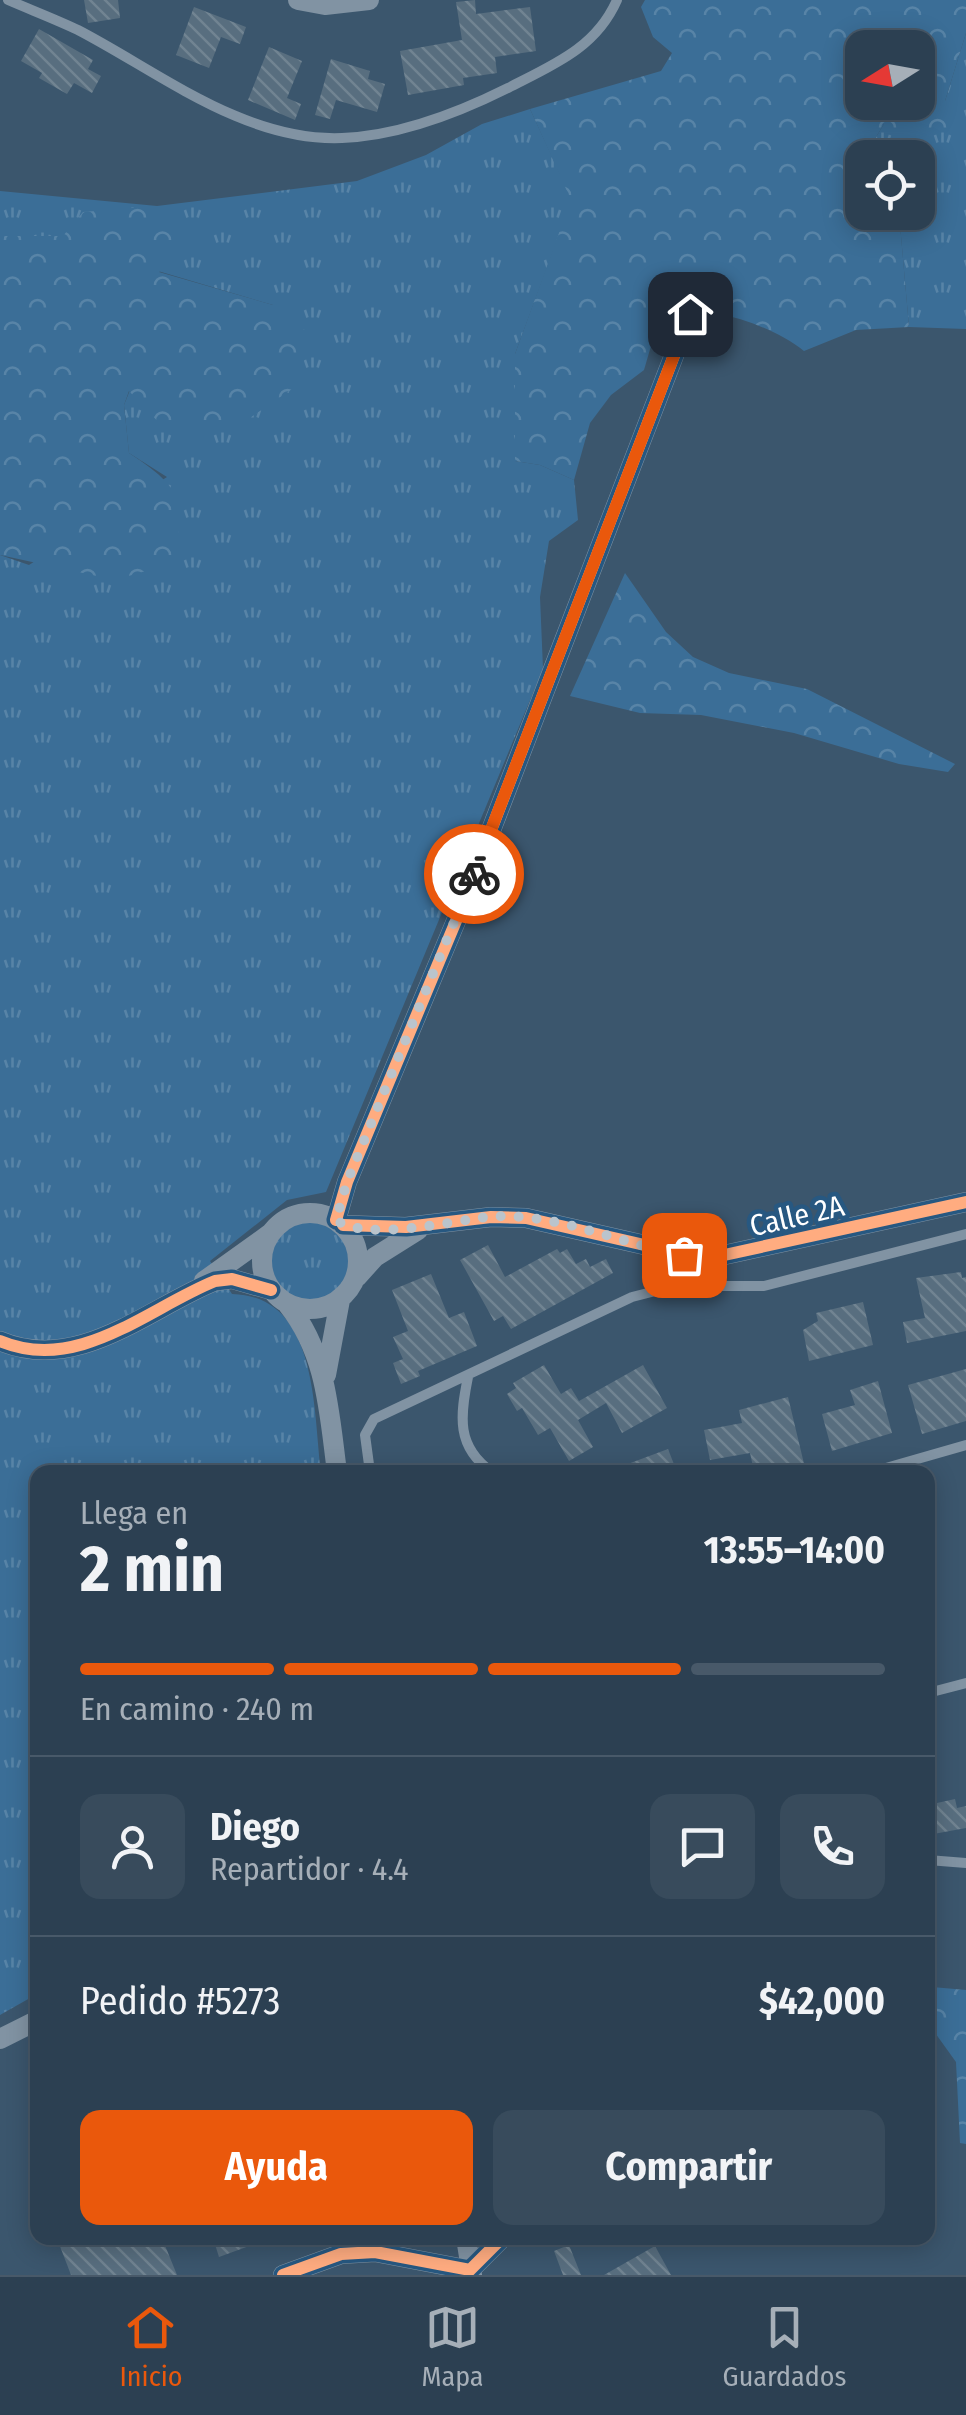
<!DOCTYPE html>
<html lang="es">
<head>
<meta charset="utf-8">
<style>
	body { margin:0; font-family:"Fira Sans Condensed",sans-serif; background:#384b5c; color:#f1f3f6; height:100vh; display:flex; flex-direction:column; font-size:38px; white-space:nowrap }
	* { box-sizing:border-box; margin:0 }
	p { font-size:32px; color:#a6afb8 }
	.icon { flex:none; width:55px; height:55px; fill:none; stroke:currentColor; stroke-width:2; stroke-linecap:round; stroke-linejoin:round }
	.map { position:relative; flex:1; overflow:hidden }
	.side { position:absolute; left:30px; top:1465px; width:905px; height:780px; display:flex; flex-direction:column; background:#2c4052; border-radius:20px; box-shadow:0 5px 25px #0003,0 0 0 2px #485969 }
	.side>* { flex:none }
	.needle { width:65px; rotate:259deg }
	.buttons { position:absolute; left:845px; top:30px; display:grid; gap:20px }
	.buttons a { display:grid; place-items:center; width:90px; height:90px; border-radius:20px; background:#2c4052; box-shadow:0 5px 25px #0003,0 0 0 2px #485969; font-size:50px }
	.pin { position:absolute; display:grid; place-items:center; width:85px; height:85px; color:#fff; margin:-42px; border-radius:20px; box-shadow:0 5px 15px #0006 }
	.courier { position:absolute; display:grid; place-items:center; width:100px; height:100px; margin:-50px; border:8px solid #ea580c; border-radius:50%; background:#fff; color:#222; box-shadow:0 2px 12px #0007 }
	.head em { font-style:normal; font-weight:700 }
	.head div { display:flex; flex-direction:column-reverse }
	.head { display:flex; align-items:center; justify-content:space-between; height:170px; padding:0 50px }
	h1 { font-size:65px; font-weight:700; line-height:75px }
	.bar { display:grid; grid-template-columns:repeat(4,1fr); gap:15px 10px; align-content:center; height:120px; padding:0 50px }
	.bar i { height:12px; border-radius:8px; background:#485969 }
	.bar .active { background:#ea580c }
	.bar p { grid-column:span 4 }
	.line { display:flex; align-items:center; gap:25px; padding:0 50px; border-top:2px solid #485969 }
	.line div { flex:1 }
	.round { display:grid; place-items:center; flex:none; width:105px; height:105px; border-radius:20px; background:#384b5c }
	.cta { display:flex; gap:20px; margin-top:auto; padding:20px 50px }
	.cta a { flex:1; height:115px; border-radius:20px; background:#ea580c; color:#fff; font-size:40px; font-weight:700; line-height:115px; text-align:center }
	.cta a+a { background:#384b5c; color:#f1f3f6 }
	.menu { display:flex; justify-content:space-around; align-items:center; height:140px; border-top:2px solid #485969; background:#2c4052; font-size:28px; color:#a6afb8 }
	.menu a { display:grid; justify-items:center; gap:5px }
	.menu .active { color:#ea580c }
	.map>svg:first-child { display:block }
	.grass { fill:url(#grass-tufts) }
	.forest { fill:url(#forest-crowns); fill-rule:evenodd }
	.building { fill:url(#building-back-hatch) }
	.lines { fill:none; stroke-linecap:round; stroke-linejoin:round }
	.lane { stroke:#8193a3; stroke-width:10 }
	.street { stroke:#8193a3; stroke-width:20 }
	.cycleway-casing { stroke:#275881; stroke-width:19 }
	.cycleway { stroke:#ffac80; stroke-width:12 }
	.done { stroke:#bac4cc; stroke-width:10; stroke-dasharray:0 18 }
	.route { stroke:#ea580c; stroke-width:12 }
	.labels { text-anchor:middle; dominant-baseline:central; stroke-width:9; stroke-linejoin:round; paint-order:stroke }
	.street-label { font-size:30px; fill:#fff; stroke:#275881 }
</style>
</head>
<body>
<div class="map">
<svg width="966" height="2275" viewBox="0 0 966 2275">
	<defs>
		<pattern id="grass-tufts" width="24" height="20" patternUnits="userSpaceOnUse" patternTransform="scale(2.5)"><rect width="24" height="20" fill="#3b6e97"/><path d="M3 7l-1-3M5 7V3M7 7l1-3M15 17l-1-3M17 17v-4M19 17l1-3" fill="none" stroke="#5884a7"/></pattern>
		<pattern id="forest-crowns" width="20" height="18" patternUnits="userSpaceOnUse" patternTransform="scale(2.5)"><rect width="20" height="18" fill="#3b6e97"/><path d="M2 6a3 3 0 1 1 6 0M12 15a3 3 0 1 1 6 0" fill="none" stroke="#5884a7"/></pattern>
		<pattern id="building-back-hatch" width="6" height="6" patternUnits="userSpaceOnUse" patternTransform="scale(2.5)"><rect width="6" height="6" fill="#586e7f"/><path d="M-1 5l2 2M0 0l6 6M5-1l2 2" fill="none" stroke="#718492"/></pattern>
	</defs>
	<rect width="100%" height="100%" fill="#3b566d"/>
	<path class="grass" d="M966 33V329L909 327 899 213 918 212V158L881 157 873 142 884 124 945 101Z
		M530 109 572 200 515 354V461L540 465 574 480 578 520 549 541 540 597 543 669 326 1192 287 1200 210 1261 232 1294C318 1296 313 1408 321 1472H38L37 1994 0 2015V555L29 565 167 477 129 453 124 405 130 390 139 398 273 305 158 271 64 236H0V191L157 206 357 181 426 155 482 124Z
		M262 1261a48 48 0 1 1 96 0a48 48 0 1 1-96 0Z"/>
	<path class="forest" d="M645 0H966V33L945 101 956 126 913 143 884 124 873 142 881 157 862 158V212L899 213 909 327 856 330 804 351C769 323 707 306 662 308L644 370 611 395 590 423 574 480 540 465 515 461V354L571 200 530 109 661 71 672 53 653 37 641 7ZM862 48H918V102H862Z
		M157 206 180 255 159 272 273 305 312 336 295 387 238 426 165 429 129 391 124 405 129 453C182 488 187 500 173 563L115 580 0 555V236H63L83 212Z
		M625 573 666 632 693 657 729 673 807 689 955 764 948 772 899 764 794 733 701 715 640 713 570 696Z
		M928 1887 936 1889 932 1987 966 1990V2144L960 2143 956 2062 928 2023Z"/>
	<path class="building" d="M84 0H118L120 18 88 23Z
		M475 0 476 14 530 7 536 51 495 57 497 73 463 78 464 85 408 95 400 51 462 40 456 2Z
		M194 7 246 27 240 44 221 37 209 68 176 55Z
		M39 29 93 60 88 69 101 76 92 93 74 83 67 94 39 78 42 73 21 61Z
		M269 47 302 61 287 98 301 104 295 120 248 100Z
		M331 59 370 71 368 79 385 84 377 112 336 100 330 119 315 115Z
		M488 1245 505 1277 557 1249 560 1253 567 1249 576 1264 586 1259 590 1267 606 1259 613 1273 511 1329 503 1316 494 1321 460 1260Z
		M961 1272 962 1278 966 1277V1331L907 1343 903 1322 925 1318 916 1278Z
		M431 1274 449 1318 464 1312 477 1346 418 1371 420 1376 401 1384 393 1363 403 1359 393 1337 408 1331 392 1290Z
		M863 1302 873 1345 809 1361 803 1330 818 1321 816 1313Z
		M544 1365 561 1394 571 1388 579 1401 643 1365 667 1408 622 1433 606 1403 578 1420 593 1447 569 1461 550 1428 538 1435 522 1408 517 1411 507 1394 516 1388 513 1383Z
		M966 1369V1421L922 1434 908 1385Z
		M878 1381 892 1433 832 1451 822 1414 855 1405 850 1390Z
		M788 1397 806 1472 754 1471 750 1453 710 1460 704 1430 742 1423 739 1410Z
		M668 1449 677 1472H609V1471Z
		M955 1799 957 1808 966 1806V1828L928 1835V1805Z
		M66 2238H162L177 2275H71L58 2241Z
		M213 2238H268V2239L219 2257Z
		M569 2245 581 2275H563L554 2251Z
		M655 2246 671 2275H604Z"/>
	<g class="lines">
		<path class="lane" d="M8 0C31 10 55 19 78 30 159 72 245 142 342 138 398 136 458 113 508 88 553 65 596 48 617 0
			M468 1377C460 1416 456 1447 492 1472
			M370 1472 365 1435 374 1419 632 1297 675 1286H764L966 1234
			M872 1472 966 1445
			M928 1693 966 1683
			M928 1860 966 1863"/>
		<path class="street" d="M298 0 325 5 369 0
			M262 1261a48 48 0 1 1 96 0a48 48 0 1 1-96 0Z
			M336 1220 347 1182 456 921 690 314
			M343 1225 406 1227 491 1217 526 1218 706 1259 966 1202
			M357 1277 375 1257 418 1230
			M204 1281 271 1233
			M288 1305C327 1354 329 1412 337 1472
			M0 1341C78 1374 148 1308 215 1281L232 1279 271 1290
			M326 1375 340 1300
			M0 2039 38 2020
			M466 2238 472 2275
			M283 2275 341 2254 375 2252 470 2270 502 2238"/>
		<g class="cycleway-casing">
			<path id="cycleway" d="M336 1220 347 1182 456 921 690 314
				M343 1225 406 1227 491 1217 526 1218 706 1259 966 1202
				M0 1341C78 1374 148 1308 215 1281L232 1279 271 1290
				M283 2275 341 2254 375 2252 470 2270 502 2238"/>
		</g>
		<use href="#cycleway" class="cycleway"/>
	</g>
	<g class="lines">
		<path class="done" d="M474 874 347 1182 336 1220C367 1242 451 1221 488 1217 554 1211 619 1244 684 1255"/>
		<path class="route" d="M474 874 690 314"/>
	</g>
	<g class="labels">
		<g class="street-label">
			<text transform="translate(797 1216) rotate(-13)">Calle 2A</text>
		</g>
	</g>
</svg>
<div class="buttons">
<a><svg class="needle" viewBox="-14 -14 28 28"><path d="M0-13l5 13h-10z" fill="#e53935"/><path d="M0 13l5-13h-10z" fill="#a6afb8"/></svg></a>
<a><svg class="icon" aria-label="locate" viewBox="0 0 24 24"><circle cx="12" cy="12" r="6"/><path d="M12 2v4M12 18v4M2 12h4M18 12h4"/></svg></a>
</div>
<div class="pin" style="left:684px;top:1255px;background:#ea580c"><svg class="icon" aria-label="bag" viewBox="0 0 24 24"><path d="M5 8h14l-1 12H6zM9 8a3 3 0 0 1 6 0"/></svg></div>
<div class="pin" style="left:690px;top:314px;background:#1f2937"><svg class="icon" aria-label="home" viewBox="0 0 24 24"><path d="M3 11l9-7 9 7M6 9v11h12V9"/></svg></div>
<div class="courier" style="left:474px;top:874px"><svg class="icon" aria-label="bike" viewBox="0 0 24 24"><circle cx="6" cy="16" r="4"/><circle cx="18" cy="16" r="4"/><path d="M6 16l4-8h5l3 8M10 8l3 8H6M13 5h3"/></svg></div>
<section class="side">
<div class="head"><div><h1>2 min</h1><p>Llega en</p></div><em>13:55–14:00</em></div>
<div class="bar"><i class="active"></i><i class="active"></i><i class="active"></i><i></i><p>En camino · 240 m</p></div>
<div class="line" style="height:180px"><a class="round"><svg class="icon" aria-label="person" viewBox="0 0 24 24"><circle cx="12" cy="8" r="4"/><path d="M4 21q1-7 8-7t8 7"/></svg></a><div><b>Diego</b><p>Repartidor · 4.4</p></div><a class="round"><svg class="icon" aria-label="chat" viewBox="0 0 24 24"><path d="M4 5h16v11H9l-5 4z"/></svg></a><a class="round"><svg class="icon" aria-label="phone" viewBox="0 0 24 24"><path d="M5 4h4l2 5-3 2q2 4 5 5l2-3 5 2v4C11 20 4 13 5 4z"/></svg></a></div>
<div class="line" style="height:130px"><div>Pedido #5273</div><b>$42,000</b></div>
<div class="cta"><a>Ayuda</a><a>Compartir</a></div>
</section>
</div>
<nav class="menu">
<a class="active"><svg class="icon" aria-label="home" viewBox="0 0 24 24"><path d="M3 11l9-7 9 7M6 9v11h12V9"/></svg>Inicio</a>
<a><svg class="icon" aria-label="map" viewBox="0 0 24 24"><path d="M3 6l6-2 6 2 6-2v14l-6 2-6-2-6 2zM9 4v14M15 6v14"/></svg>Mapa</a>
<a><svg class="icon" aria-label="saved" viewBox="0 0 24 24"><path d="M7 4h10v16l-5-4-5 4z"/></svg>Guardados</a>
</nav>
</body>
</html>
